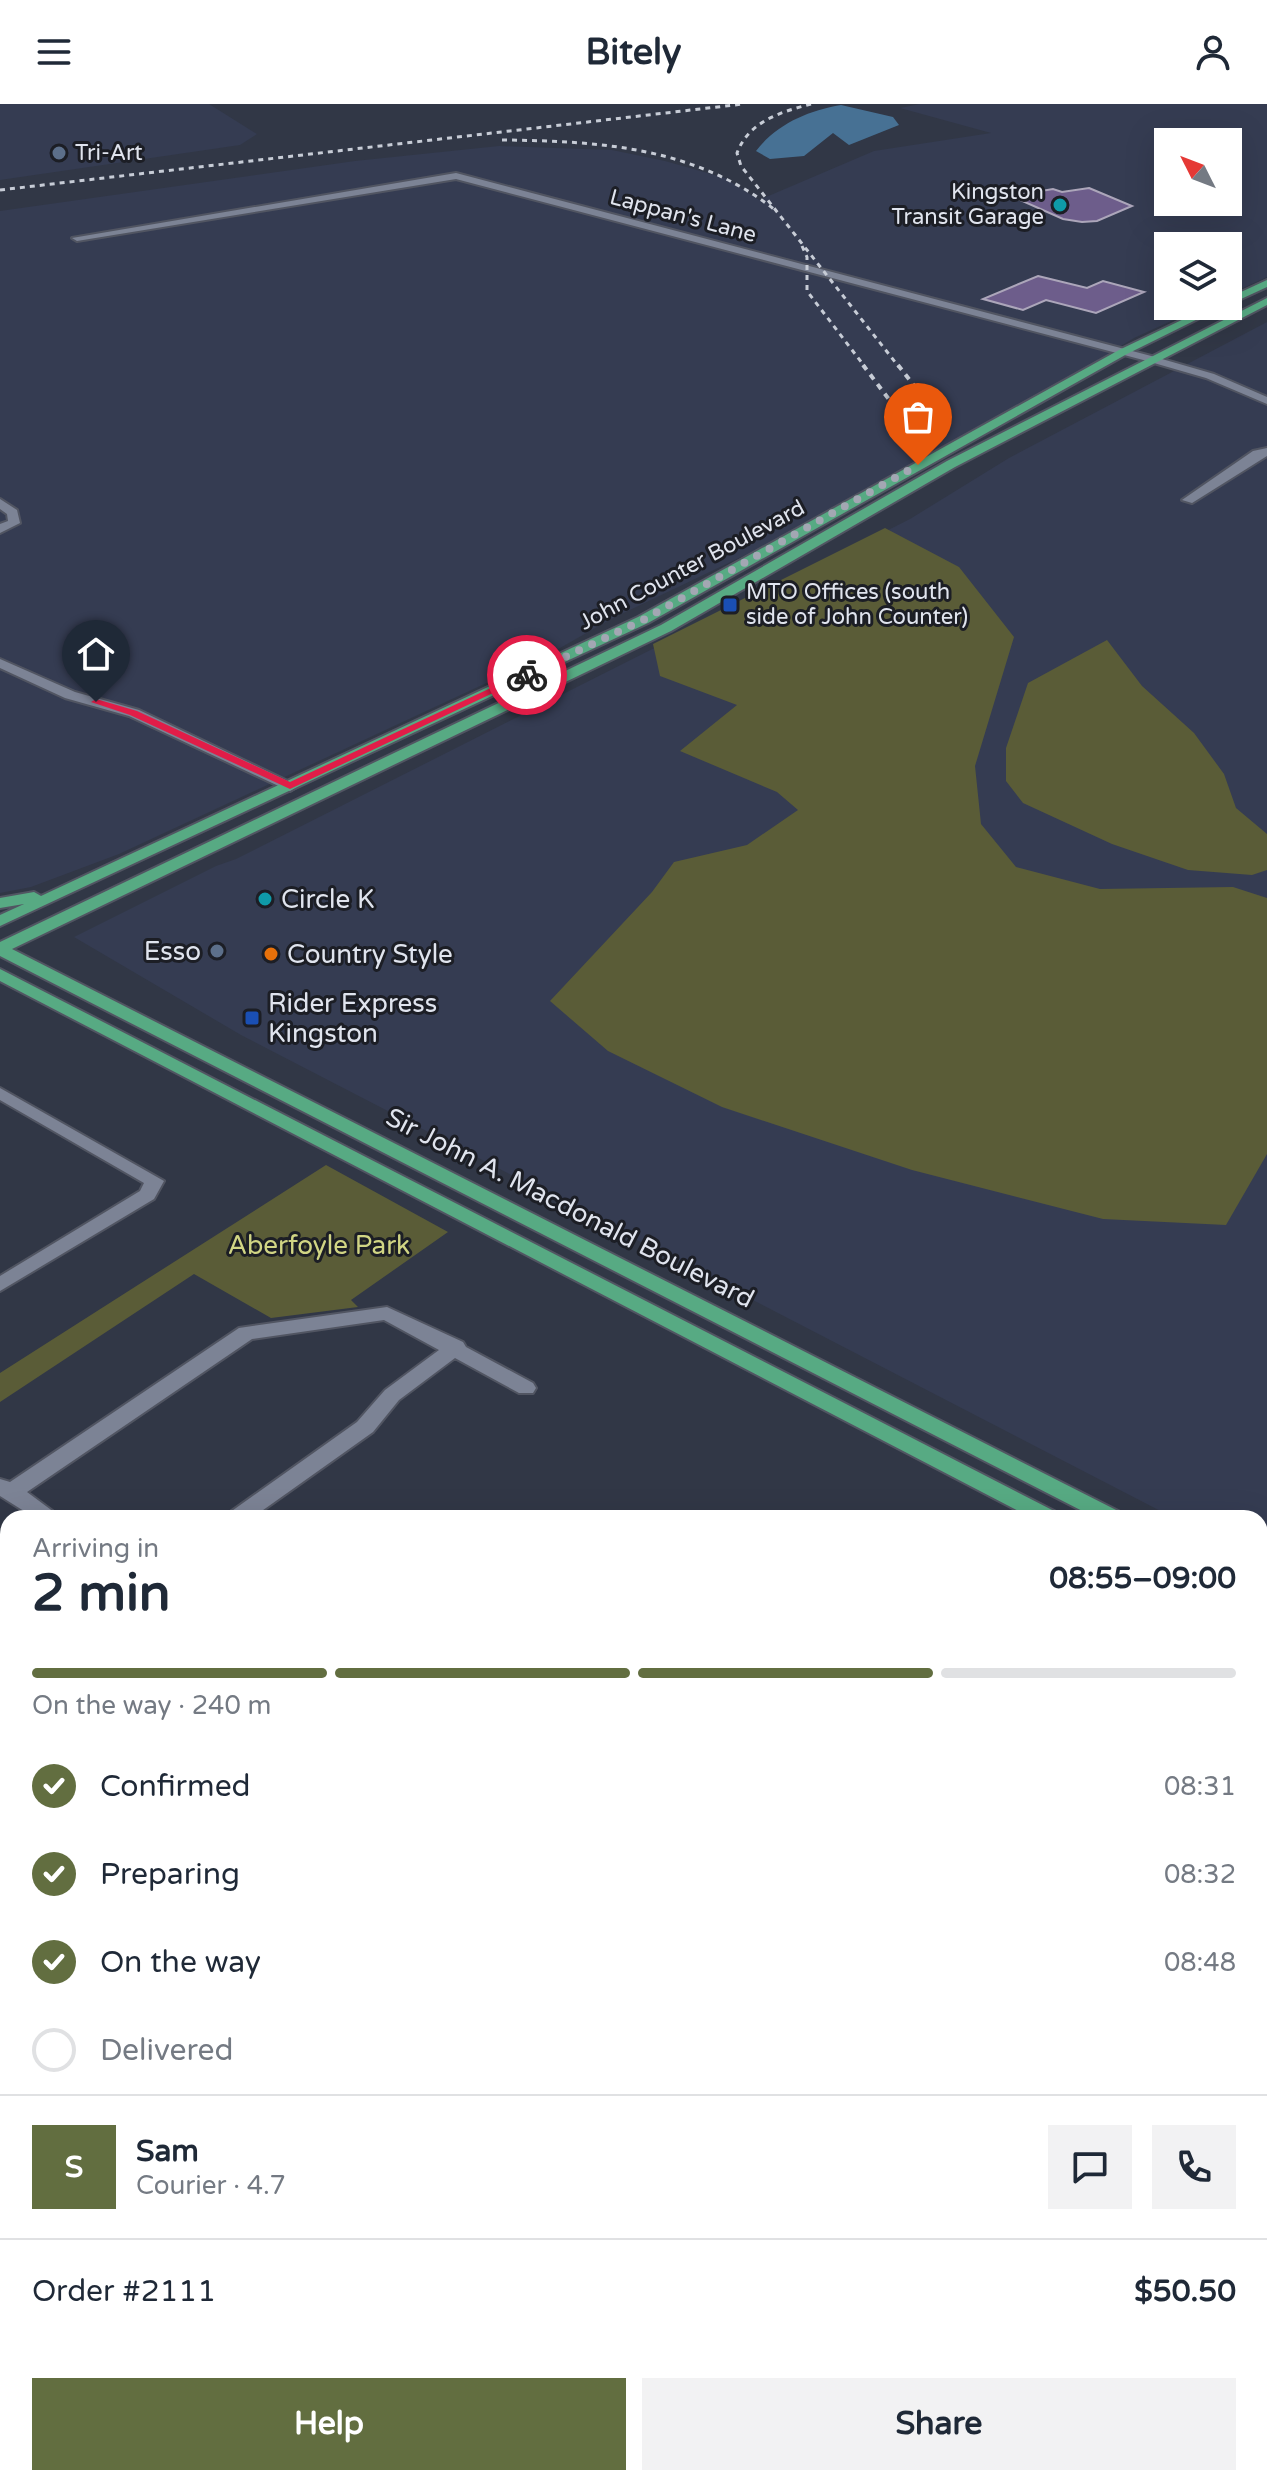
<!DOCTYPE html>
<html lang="en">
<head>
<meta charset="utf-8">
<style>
	body { margin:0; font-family:"Varela Round",sans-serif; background:#f2f2f3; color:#1f2937; height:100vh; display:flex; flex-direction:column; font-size:30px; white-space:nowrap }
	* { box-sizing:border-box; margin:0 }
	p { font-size:26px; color:#747a83 }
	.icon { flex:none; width:44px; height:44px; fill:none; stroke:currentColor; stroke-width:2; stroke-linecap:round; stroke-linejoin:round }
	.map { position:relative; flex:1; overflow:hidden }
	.drawer { position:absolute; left:0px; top:1406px; width:1268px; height:976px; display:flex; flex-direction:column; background:#fff; border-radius:24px 24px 0 0; box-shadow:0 8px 32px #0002 }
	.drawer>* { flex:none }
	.needle { width:52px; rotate:312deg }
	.buttons { position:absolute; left:1154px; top:24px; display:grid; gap:16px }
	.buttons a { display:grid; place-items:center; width:88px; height:88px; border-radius:0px; background:#fff; box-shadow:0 8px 32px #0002; font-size:40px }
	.pin { position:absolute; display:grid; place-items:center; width:68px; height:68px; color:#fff; margin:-82px -34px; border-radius:50% 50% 50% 0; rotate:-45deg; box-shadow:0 0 8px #0007 }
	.pin .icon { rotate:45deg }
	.courier { position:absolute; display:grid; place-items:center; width:80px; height:80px; margin:-40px; border:6px solid #e11d48; border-radius:50%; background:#fff; color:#222; box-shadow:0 2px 10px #0007 }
	.headline em { font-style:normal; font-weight:700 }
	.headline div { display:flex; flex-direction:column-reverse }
	.headline { display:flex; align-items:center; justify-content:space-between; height:136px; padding:0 32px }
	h1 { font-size:52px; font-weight:700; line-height:60px }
	.bar { display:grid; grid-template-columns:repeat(4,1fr); gap:12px 8px; align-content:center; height:96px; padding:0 32px }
	.bar i { height:10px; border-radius:6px; background:#e0e1e3 }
	.bar .on { background:#626e40 }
	.bar p { grid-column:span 4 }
	.line { display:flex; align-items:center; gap:20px; padding:0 32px; border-top:2px solid #e0e1e3 }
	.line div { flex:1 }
	.round { display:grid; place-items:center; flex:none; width:84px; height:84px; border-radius:0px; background:#f2f2f3 }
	ol { padding:0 32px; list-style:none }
	li { display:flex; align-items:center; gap:24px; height:88px }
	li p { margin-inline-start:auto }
	li .icon { padding:8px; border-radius:50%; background:#626e40; color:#fff; stroke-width:4 }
	li:last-child { color:#747a83 }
	li i { width:44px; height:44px; border:4px solid #e0e1e3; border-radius:50% }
	.primary-button { display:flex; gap:16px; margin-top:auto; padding:16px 32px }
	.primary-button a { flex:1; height:92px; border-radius:0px; background:#626e40; color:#fff; font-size:32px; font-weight:700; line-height:92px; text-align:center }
	.primary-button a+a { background:#f2f2f3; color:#1f2937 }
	header { display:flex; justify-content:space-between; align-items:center; height:104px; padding:0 32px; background:#fff; font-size:36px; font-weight:700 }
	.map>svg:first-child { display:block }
	.built { fill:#353c52; fill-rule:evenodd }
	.green { fill:#5a5c37 }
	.water { fill:#477194 }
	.building { fill:#6d5d8b; stroke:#aca6ba; stroke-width:2 }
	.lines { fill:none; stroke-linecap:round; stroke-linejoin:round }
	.minor-casing { stroke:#515562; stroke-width:4 }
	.major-casing { stroke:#515562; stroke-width:4 }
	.minor { fill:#7c8395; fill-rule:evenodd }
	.major { fill:#57aa83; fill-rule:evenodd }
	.rail-far1 { stroke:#c7ccd6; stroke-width:3; stroke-dasharray:5 5; stroke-linecap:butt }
	.rail { stroke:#c7ccd6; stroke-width:4; stroke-dasharray:6 6; stroke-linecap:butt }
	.route { fill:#e11d48 }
	.done { stroke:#a3a7b3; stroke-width:8; stroke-dasharray:0 14.4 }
	.service-dot { fill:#5c6f8a; stroke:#1c1e25; stroke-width:3 }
	.culture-dot { fill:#0f9aa8; stroke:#1c1e25; stroke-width:3 }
	.transit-dot { fill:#1a4fb4; stroke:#1c1e25; stroke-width:3 }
	.food-dot { fill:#e8710a; stroke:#1c1e25; stroke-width:3 }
	.labels { text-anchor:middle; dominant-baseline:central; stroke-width:6; stroke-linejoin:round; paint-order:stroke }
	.far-poi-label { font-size:22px; fill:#e0e4ee; stroke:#1c1e25; text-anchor:start }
	.far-street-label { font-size:22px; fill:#e0e4ee; stroke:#1c1e25 }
	.poi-label { font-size:26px; fill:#e0e4ee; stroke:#1c1e25; text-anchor:start }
	.street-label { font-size:26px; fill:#e0e4ee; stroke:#1c1e25 }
	.park-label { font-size:26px; fill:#d1d584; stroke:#1c1e25 }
</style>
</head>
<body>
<header><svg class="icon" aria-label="menu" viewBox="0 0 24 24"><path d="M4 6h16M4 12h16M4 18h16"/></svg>Bitely<svg class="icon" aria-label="person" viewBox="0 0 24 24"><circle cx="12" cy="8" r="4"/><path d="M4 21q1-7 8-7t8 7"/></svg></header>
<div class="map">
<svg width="1267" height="2382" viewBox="0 0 1267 2382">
	<rect width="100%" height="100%" fill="#313746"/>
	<path class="built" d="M0 0H209L257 30 240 41 0 76Z
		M920 0H1267V173L1228 191V142H1168V202H1204L1134 234 898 378 611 515 553 548 119 750 31 783 0 789V107L355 57 499 42 612 46 665 57 725 74 759 96 874 47 991 29 900 4ZM1168 38H1228V98H1168Z
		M1267 218V1462L1260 1459V1414H1174L241 931 74 833 216 762 236 755 910 415 1009 354Z"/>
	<path class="green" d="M885 424 959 463 1014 533 975 662 981 720 1016 763 1100 785 1233 783 1267 794V1050L1226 1121 1103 1115 912 1066 722 1003 608 947 550 897 652 788 674 758 747 741 798 706 777 688 680 647 737 601 660 572 653 540Z
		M1107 536 1142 582 1194 629 1224 670 1236 704 1267 730V766L1252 771 1188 766 1112 740 1023 699 1006 677V644L1028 579Z
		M326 1061 448 1128 351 1196 358 1203 271 1214 194 1170 0 1298V1269Z"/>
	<path class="water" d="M841 1 893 13 899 21 849 41 833 29 804 52 770 55 756 47C777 20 807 7 841 1Z"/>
	<path class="building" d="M1089 84 1132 102 1097 117 1082 118 1063 115 1011 92 1053 85 1062 88Z
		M1038 172 1087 184 1103 177 1144 188 1096 209 1046 196 1023 206 983 195Z"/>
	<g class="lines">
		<g class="minor-casing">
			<path id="minor" d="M456 69 1155 253 1214 270 1267 293V300L1206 274 1147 257 456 75 77 137 72 134Z
				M1267 344V352L1192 399 1182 396 1253 347Z
				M0 395 17 406 20 419 0 429V420L8 417 7 410 0 405Z
				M0 555 75 588 139 606 298 682 290 687 285 685 129 612 65 594 0 564Z
				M0 984 164 1077 154 1095 0 1187V1172L140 1087 144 1079 0 996Z
				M387 1203 463 1238 466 1243 533 1279 536 1284 533 1289H519L455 1254 399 1296 373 1328 252 1414H226L229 1409 357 1318 385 1286 439 1246 384 1216 252 1235 27 1388 62 1414H35L0 1392V1375L10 1378 239 1224Z
				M0 1699 8 1702V1725L0 1722Z
				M1260 1765 1267 1767V1789L1260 1787Z
				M1267 1995V2027L1260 2029V1997Z
				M8 2033V2063L0 2066V2036Z
				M1260 2142 1267 2145V2175L1260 2172Z
				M0 2325 8 2328V2363L0 2360Z
				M19 2374H56L60 2382H23Z
				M292 2374H328L324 2382H288Z
				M980 2374H1014L1010 2382H976Z"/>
		</g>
		<g class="major-casing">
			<path id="major" d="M1267 176V183L1228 201V194Z
				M1267 194V201L955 363 671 527 12 845 1122 1409 1125 1414H1096L0 852V838L661 521 947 357Z
				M1211 202H1224L1127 250 648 519 0 822V811L24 800 0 804V794L34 788 41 792 638 513 1119 246Z
				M0 865 1058 1409 1061 1414H1032L0 877Z
				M1260 1481 1267 1483V1501L1260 1499Z
				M1260 1515 1267 1517V1535L1260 1532Z"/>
		</g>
		<use href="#minor" class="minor"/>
		<use href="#major" class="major"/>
		<path class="rail-far1" d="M811 0C781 8 749 17 737 49L741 62 899 263
			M502 36C600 37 695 43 775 106
			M0 86 743 0
			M802 142 807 153V187L865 263"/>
		<path class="rail" d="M863 261 891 298
			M898 261 945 321"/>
	</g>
	<path class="route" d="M523 569 531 571 290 685 130 611 91 598 96 595 137 607 290 678Z"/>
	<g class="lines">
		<path class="done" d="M527 571 643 516 918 361"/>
	</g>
	<g class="service-dot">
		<circle cx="59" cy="49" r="8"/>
		<circle cx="217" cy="847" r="8"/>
	</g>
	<g class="culture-dot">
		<circle cx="1060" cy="101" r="8"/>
		<circle cx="265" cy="795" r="8"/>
	</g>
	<g class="transit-dot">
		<rect x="722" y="493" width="16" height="16" rx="4"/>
		<rect x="244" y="906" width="16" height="16" rx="4"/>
	</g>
	<circle class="food-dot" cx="271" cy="850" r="8"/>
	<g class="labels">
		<g class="far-poi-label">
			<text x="75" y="49">Tri-Art</text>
			<text x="1044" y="88" text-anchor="end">Kingston<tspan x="1044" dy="25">Transit Garage</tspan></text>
			<text x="746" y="488">MTO Offices (south<tspan x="746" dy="25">side of John Counter)</tspan></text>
		</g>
		<g class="far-street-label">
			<text transform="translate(683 112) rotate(15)">Lappan's Lane</text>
			<text transform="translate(692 461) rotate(-28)">John Counter Boulevard</text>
		</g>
		<g class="poi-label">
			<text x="281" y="795">Circle K</text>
			<text x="201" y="847" text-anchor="end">Esso</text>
			<text x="287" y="850">Country Style</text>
			<text x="268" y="899">Rider Express<tspan x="268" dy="30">Kingston</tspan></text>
		</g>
		<g class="street-label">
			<text transform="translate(570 1104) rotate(27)">Sir John A. Macdonald Boulevard</text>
		</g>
		<g class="park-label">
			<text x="319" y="1141">Aberfoyle Park</text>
		</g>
	</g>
</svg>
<div class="buttons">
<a><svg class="needle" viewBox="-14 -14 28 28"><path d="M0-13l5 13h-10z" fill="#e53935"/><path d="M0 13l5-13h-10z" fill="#747a83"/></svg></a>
<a><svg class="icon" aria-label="layers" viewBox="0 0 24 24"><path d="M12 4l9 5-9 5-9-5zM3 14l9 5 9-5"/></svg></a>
</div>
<div class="pin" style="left:918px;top:361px;background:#ea580c"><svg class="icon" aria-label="bag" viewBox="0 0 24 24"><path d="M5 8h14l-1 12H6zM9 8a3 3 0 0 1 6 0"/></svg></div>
<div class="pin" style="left:96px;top:598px;background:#1f2937"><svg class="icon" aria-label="home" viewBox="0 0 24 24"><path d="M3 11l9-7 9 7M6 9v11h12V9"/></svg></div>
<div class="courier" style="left:527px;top:571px"><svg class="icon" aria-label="bike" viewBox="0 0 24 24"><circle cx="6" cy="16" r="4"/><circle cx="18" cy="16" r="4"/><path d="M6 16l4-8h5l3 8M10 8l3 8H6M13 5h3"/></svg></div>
<section class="drawer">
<div class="headline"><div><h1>2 min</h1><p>Arriving in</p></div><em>08:55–09:00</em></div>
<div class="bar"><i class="on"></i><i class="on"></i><i class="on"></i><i></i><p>On the way · 240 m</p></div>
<ol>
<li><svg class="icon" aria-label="check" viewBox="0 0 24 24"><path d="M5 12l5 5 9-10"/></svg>Confirmed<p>08:31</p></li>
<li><svg class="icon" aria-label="check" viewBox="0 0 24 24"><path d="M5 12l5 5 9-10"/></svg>Preparing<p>08:32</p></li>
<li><svg class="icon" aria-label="check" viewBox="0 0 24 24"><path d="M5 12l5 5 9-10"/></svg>On the way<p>08:48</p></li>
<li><i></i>Delivered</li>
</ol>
<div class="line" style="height:144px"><b class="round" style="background:#626e40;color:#fff">S</b><div><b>Sam</b><p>Courier · 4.7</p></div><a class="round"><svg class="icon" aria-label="chat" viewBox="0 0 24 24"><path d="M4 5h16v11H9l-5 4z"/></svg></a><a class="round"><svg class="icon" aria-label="phone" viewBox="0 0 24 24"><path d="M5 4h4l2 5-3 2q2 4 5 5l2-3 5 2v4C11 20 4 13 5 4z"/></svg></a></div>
<div class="line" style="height:104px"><div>Order #2111</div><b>$50.50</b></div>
<div class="primary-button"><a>Help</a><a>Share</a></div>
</section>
</div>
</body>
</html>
